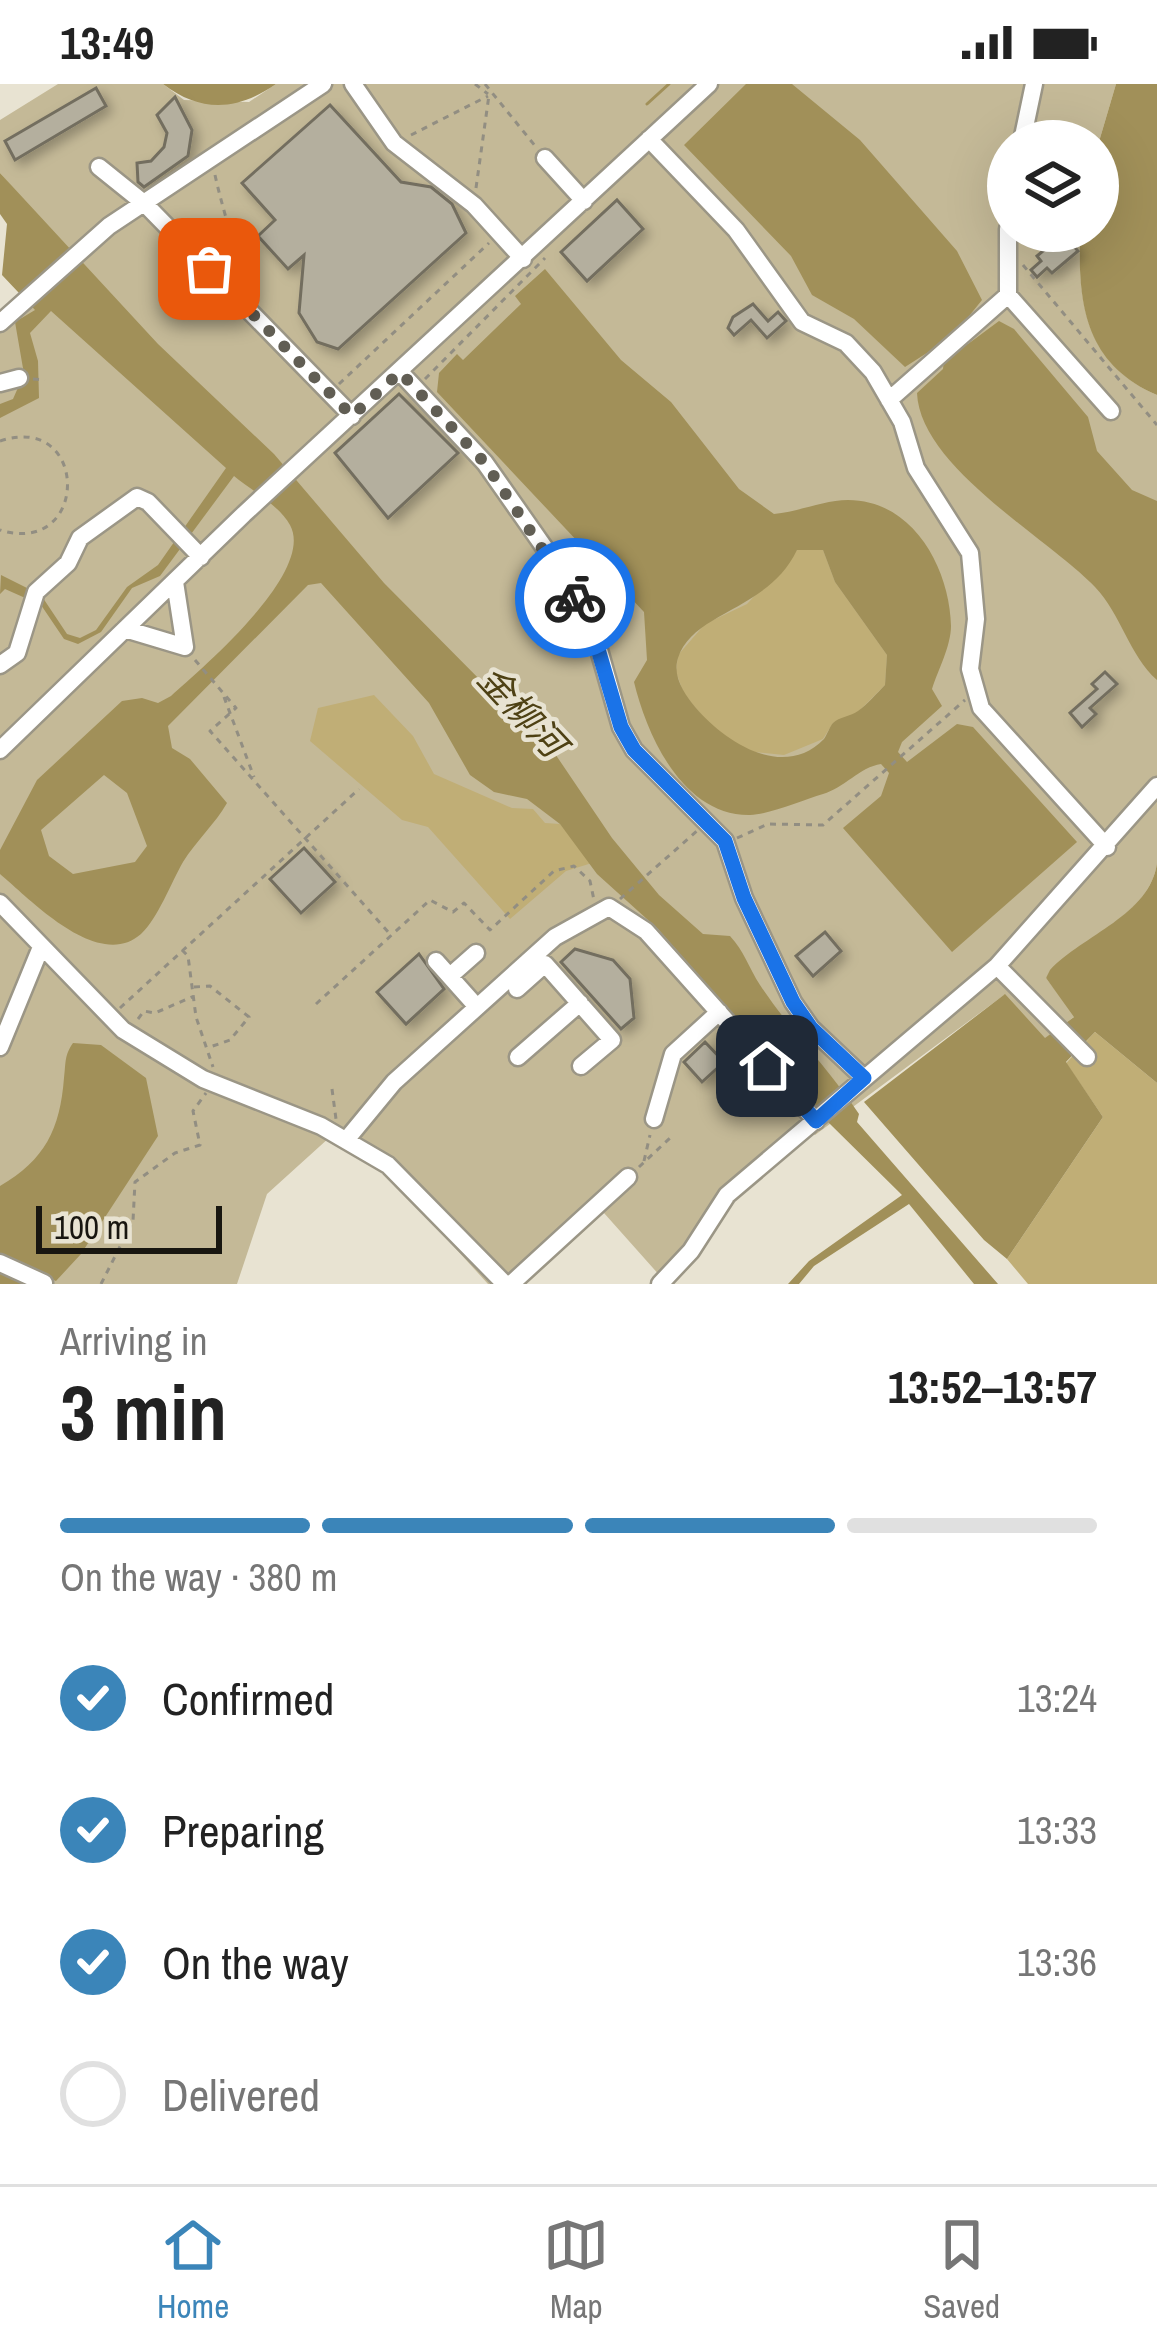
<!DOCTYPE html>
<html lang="en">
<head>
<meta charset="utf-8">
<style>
	body { margin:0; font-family:"Archivo Narrow","Noto Sans SC",sans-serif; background:#f2f2f2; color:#222; height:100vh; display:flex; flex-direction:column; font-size:45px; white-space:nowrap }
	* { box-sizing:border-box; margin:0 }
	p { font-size:39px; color:#767676 }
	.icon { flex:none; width:66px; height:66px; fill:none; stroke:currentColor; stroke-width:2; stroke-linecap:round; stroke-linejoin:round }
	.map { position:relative; height:1200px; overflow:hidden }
	.details { display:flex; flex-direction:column; background:#fff; flex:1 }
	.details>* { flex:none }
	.buttons { position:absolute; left:987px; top:36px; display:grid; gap:24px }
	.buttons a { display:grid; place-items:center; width:132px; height:132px; border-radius:50%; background:#fff; box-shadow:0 12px 48px #0002; font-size:60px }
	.scale { position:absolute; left:36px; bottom:30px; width:186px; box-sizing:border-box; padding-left:12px; border:6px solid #181610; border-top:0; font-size:33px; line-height:42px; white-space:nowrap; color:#181610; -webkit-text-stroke:9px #e8e3d2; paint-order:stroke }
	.pin { position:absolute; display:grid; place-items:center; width:102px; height:102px; color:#fff; margin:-51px; border-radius:24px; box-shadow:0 6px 18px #0006 }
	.courier { position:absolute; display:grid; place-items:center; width:120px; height:120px; margin:-60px; border:9px solid #1a73e8; border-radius:50%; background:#fff; color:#222; box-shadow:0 3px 15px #0007 }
	.head em { font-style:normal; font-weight:700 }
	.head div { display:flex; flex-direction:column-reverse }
	.head { display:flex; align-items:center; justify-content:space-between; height:204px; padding:0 60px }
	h1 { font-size:78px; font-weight:700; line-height:90px }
	.bar { display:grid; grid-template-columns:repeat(4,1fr); gap:18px 12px; align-content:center; height:144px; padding:0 60px }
	.bar i { height:15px; border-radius:9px; background:#e0e0e0 }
	.bar .active { background:#3b85b9 }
	.bar p { grid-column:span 4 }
	ol { padding:0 60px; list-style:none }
	li { display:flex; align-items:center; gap:36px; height:132px }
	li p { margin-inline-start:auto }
	li .icon { padding:12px; border-radius:50%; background:#3b85b9; color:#fff; stroke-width:4 }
	li:last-child { color:#767676 }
	li i { width:66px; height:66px; border:6px solid #e0e0e0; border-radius:50% }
	.status { display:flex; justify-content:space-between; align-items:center; height:84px; padding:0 60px; background:#fff; direction:ltr }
	.status svg { height:33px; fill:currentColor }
	.tab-bar { display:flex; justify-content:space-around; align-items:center; height:168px; border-top:3px solid #e0e0e0; background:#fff; font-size:33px; color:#767676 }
	.tab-bar a { display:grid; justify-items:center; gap:6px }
	.tab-bar .active { color:#3b85b9 }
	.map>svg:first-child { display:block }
	.green { fill:#c4b997 }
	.forest { fill:#c0ae76 }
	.water { fill:#a19059; fill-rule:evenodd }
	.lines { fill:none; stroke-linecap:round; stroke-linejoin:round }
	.stream { stroke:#a19059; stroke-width:3 }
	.building { fill:#b4af9e; stroke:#736e5f; stroke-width:3; filter:url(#shadow) }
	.minor-casing { stroke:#9b9686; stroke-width:21 }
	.path { stroke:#928e82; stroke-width:3; stroke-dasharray:6 6; stroke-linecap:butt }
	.minor { stroke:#fff; stroke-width:16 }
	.done { stroke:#615e54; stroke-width:12; stroke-dasharray:0 21.6 }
	.route { stroke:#1a73e8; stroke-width:15 }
	.labels { text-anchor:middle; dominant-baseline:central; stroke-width:9; stroke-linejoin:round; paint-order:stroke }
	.water-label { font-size:36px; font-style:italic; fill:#4e4114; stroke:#e8e3d2 }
</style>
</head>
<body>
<div class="status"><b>13:49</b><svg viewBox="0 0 49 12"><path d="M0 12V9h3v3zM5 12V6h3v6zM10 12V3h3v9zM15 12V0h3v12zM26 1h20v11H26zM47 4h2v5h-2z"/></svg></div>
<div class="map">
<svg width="1157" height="1200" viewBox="0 0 1157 1200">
	<defs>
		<filter id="shadow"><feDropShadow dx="5.5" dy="5.5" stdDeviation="6" flood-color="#0004"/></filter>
	</defs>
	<rect width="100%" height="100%" fill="#e8e3d2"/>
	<path class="green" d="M58 0H163L184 16 249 18 276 0H1116L1098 61V57H1008V147H1080C1078 216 1084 279 1157 311V779C1150 832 1078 855 1046 894L1075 932 1045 955 1004 911 815 1051 804 1042 661 1193 604 1129 526 1200H488L384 1086 330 1053 267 1110 237 1200H0V230L67 166 0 89V36Z"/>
	<path class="forest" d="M797 466H823L835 498 887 571 885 601 856 630 833 639 823 655 784 671 745 667 717 649 684 610 676 588 678 571 705 540 747 520Z
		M374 611 413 652 434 690 512 724 533 725 545 739 560 740 592 779 566 787 510 835 428 743 402 736 310 657 318 624Z
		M1095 948 1157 999V1200H1028L1007 1175 1103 1033 1066 979Z"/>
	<path class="water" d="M163 0H276C237 27 201 29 163 0Z
		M746 0H792L860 56 957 167 982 216 957 247 968 260 999 237 1014 245 1088 333 1097 367 1132 406 1157 417V596C1129 571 1121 530 1095 503 1048 454 920 383 917 309L943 285 944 275 933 265 905 283 854 235 812 211 791 172 684 61Z
		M1116 0H1157V311C1083 279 1078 217 1080 147H1098V61Z
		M0 89 158 260 274 370 384 499 498 614 541 649 612 754 659 811 703 850 730 852C744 867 749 884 760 901 790 946 830 986 859 1030L857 1038 998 1200H974L909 1120 814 1182 799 1200H788L809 1177 902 1111 830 1040 658 845 597 790 560 740 527 715 494 708 470 691 429 619 321 499 308 501 168 642 172 664 190 675 227 719C215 740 196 757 183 778 171 799 158 834 141 850 98 888 29 814 0 790V766L37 696 122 617 142 614 158 619 171 612C201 585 316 488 290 441 279 421 251 406 234 392L160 492 132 504 101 548 78 560 64 555 41 521 5 505 0 510 1 491 41 511 67 550 80 554 96 546 127 503 158 481 226 384 51 227 30 249 38 277 39 314 0 334V320L13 315 24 290 15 238 35 226 2 191 7 140 0 130ZM104 691 127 709 147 762 135 778 73 790 49 772 41 746Z
		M545 185 621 276 671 318 739 405 774 430C798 428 824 416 848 416 914 416 950 486 951 542 951 562 938 586 932 605L942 622 902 658 898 668 907 678 957 640 973 643 1077 758 952 868 843 744 881 712 889 689 881 680C860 683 844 704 823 710 803 716 771 730 750 731 683 732 647 652 634 598L647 576 644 528 437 308 439 289 457 270 463 276 521 220 515 212ZM797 466H823L835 498 887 571 885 601C876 610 868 620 858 627 851 632 839 633 833 639 831 640 826 653 824 655 783 697 724 657 696 624 685 611 672 593 678 574 693 527 768 527 797 466Z
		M1157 779V999L1095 948 1066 978 1103 1033 1007 1175 984 1156 864 1018 1005 910 1045 954 1074 933 1046 894 1050 886C1083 851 1150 831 1157 779Z
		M73 959 101 961 146 994 158 1052 81 1170 56 1197 44 1192 38 1200H0V1102C45 1076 60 1045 64 994 66 979 64 972 73 959Z"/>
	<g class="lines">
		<path class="stream" d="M647 20 669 0"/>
	</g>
	<path class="building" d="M96 4 106 22 15 76 5 57Z
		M175 13 192 46 188 72 144 103 138 98 137 79 151 77 164 63 167 49 157 31Z
		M330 21 401 98 431 103 452 120 466 149 338 265 317 258 299 229 304 171 288 185 258 152 275 136 242 99Z
		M617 116 643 145 587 197 561 168Z
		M1063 150 1078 167 1052 189 1047 184 1037 193 1031 186 1041 177 1037 172Z
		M753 220 768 237 778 228 786 237 767 254 751 236 734 251 728 244 733 233Z
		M399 310 458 369 388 434 335 369Z
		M1105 588 1117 600 1090 624 1096 630 1082 643 1070 629 1097 605 1092 600Z
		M304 764 335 798 301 829 270 795Z
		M825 848 841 867 813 892 796 872Z
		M575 865 613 876 630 895 634 934 621 945 561 878Z
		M419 870 444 905 406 940 377 908Z
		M705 958 724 978 702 998 684 978Z"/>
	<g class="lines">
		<g class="minor-casing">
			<path id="minor" d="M353 0 394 59 474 121 523 175
				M649 55 736 146 802 238 846 259 873 288 902 338 916 384 970 469 976 535 970 585 981 624 1107 763
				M1022 57 1034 0
				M545 74 584 117
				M99 83 145 120 352 332
				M1008 145V211L1111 327
				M0 239 109 142 323 0
				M400 288 485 379 551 473 593 545 621 643 634 666 725 757 744 814 793 918 811 944 864 994
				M0 299 19 294
				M889 316 1008 211
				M125 545 185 563 175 498
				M0 581 17 569 36 508 68 479 80 454 137 413 148 418 201 473
				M0 666 244 430 709 0
				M0 819 123 946 203 995 321 1042 388 1081 505 1200
				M436 877 477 923
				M997 882 1087 973
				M450 892 476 869
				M517 905 545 880 612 956 581 982
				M0 963 41 863
				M518 973 580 919
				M654 1035 673 970 719 928
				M347 1055 394 998 555 853 609 823 646 847 816 1037
				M0 1179 44 1199
				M511 1200 628 1093
				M660 1200 691 1167 727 1111 997 882 1157 702"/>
		</g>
		<path class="path" d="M475 0 488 10
			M485 0 536 63
			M411 51 488 12
			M215 91C223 128 236 161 239 198
			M476 104 489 11
			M1023 181 1157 341
			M33 295 45 296
			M425 295 545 174
			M339 300 489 159
			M0 357C90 327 90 474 0 446
			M195 576 236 624 210 647 390 850
			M224 613 254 693
			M737 754 768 740 823 741 965 616
			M620 815 698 746
			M182 866 188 872 196 933 213 983
			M194 903 210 902 249 933 230 956 207 964
			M316 920 430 816 453 828 464 819 490 846 554 787 574 782 590 797 594 816
			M120 924 359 705
			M138 935 144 927 155 929 192 913
			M332 1005 336 1035
			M644 1077 650 1051
			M639 1083 670 1054
			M101 1200 133 1137 135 1098 175 1069 200 1061 193 1027 206 1009"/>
		<use href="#minor" class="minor"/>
	</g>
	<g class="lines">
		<path class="done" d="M209 185 352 332 400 288 485 379 575 514"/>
		<path class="route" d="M575 514 592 545 621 643 634 666 725 757 744 814 793 918 811 944 864 994 816 1037 767 982"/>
	</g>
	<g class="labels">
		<g class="water-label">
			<text transform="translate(522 627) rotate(47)">金柳河</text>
		</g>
	</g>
</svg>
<div class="buttons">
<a><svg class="icon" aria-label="layers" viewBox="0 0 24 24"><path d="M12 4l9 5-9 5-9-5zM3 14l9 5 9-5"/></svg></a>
</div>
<div class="scale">100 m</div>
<div class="pin" style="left:209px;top:185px;background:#ea580c"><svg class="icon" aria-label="bag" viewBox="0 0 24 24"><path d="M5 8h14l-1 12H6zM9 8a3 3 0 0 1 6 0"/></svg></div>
<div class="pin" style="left:767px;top:982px;background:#1f2937"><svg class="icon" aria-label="home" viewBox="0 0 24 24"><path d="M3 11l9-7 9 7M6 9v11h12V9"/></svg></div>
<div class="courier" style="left:575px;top:514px"><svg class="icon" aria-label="bike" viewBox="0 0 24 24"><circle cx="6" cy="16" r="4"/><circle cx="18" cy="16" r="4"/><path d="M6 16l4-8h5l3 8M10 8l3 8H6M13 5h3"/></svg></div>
</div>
<section class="details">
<div class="head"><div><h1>3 min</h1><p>Arriving in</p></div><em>13:52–13:57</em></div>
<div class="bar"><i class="active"></i><i class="active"></i><i class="active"></i><i></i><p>On the way · 380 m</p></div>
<ol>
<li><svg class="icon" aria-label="check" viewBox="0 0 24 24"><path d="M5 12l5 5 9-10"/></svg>Confirmed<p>13:24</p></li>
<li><svg class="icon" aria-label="check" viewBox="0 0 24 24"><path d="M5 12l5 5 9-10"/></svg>Preparing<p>13:33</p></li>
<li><svg class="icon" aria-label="check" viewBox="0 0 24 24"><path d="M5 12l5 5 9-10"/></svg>On the way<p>13:36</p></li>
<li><i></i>Delivered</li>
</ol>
</section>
<nav class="tab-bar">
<a class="active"><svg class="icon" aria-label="home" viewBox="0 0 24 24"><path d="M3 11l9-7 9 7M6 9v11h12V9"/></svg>Home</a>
<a><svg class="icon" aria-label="map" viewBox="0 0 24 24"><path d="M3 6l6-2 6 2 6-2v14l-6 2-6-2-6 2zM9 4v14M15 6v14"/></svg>Map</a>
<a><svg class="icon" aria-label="saved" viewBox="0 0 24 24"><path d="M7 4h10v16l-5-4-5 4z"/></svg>Saved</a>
</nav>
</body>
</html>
